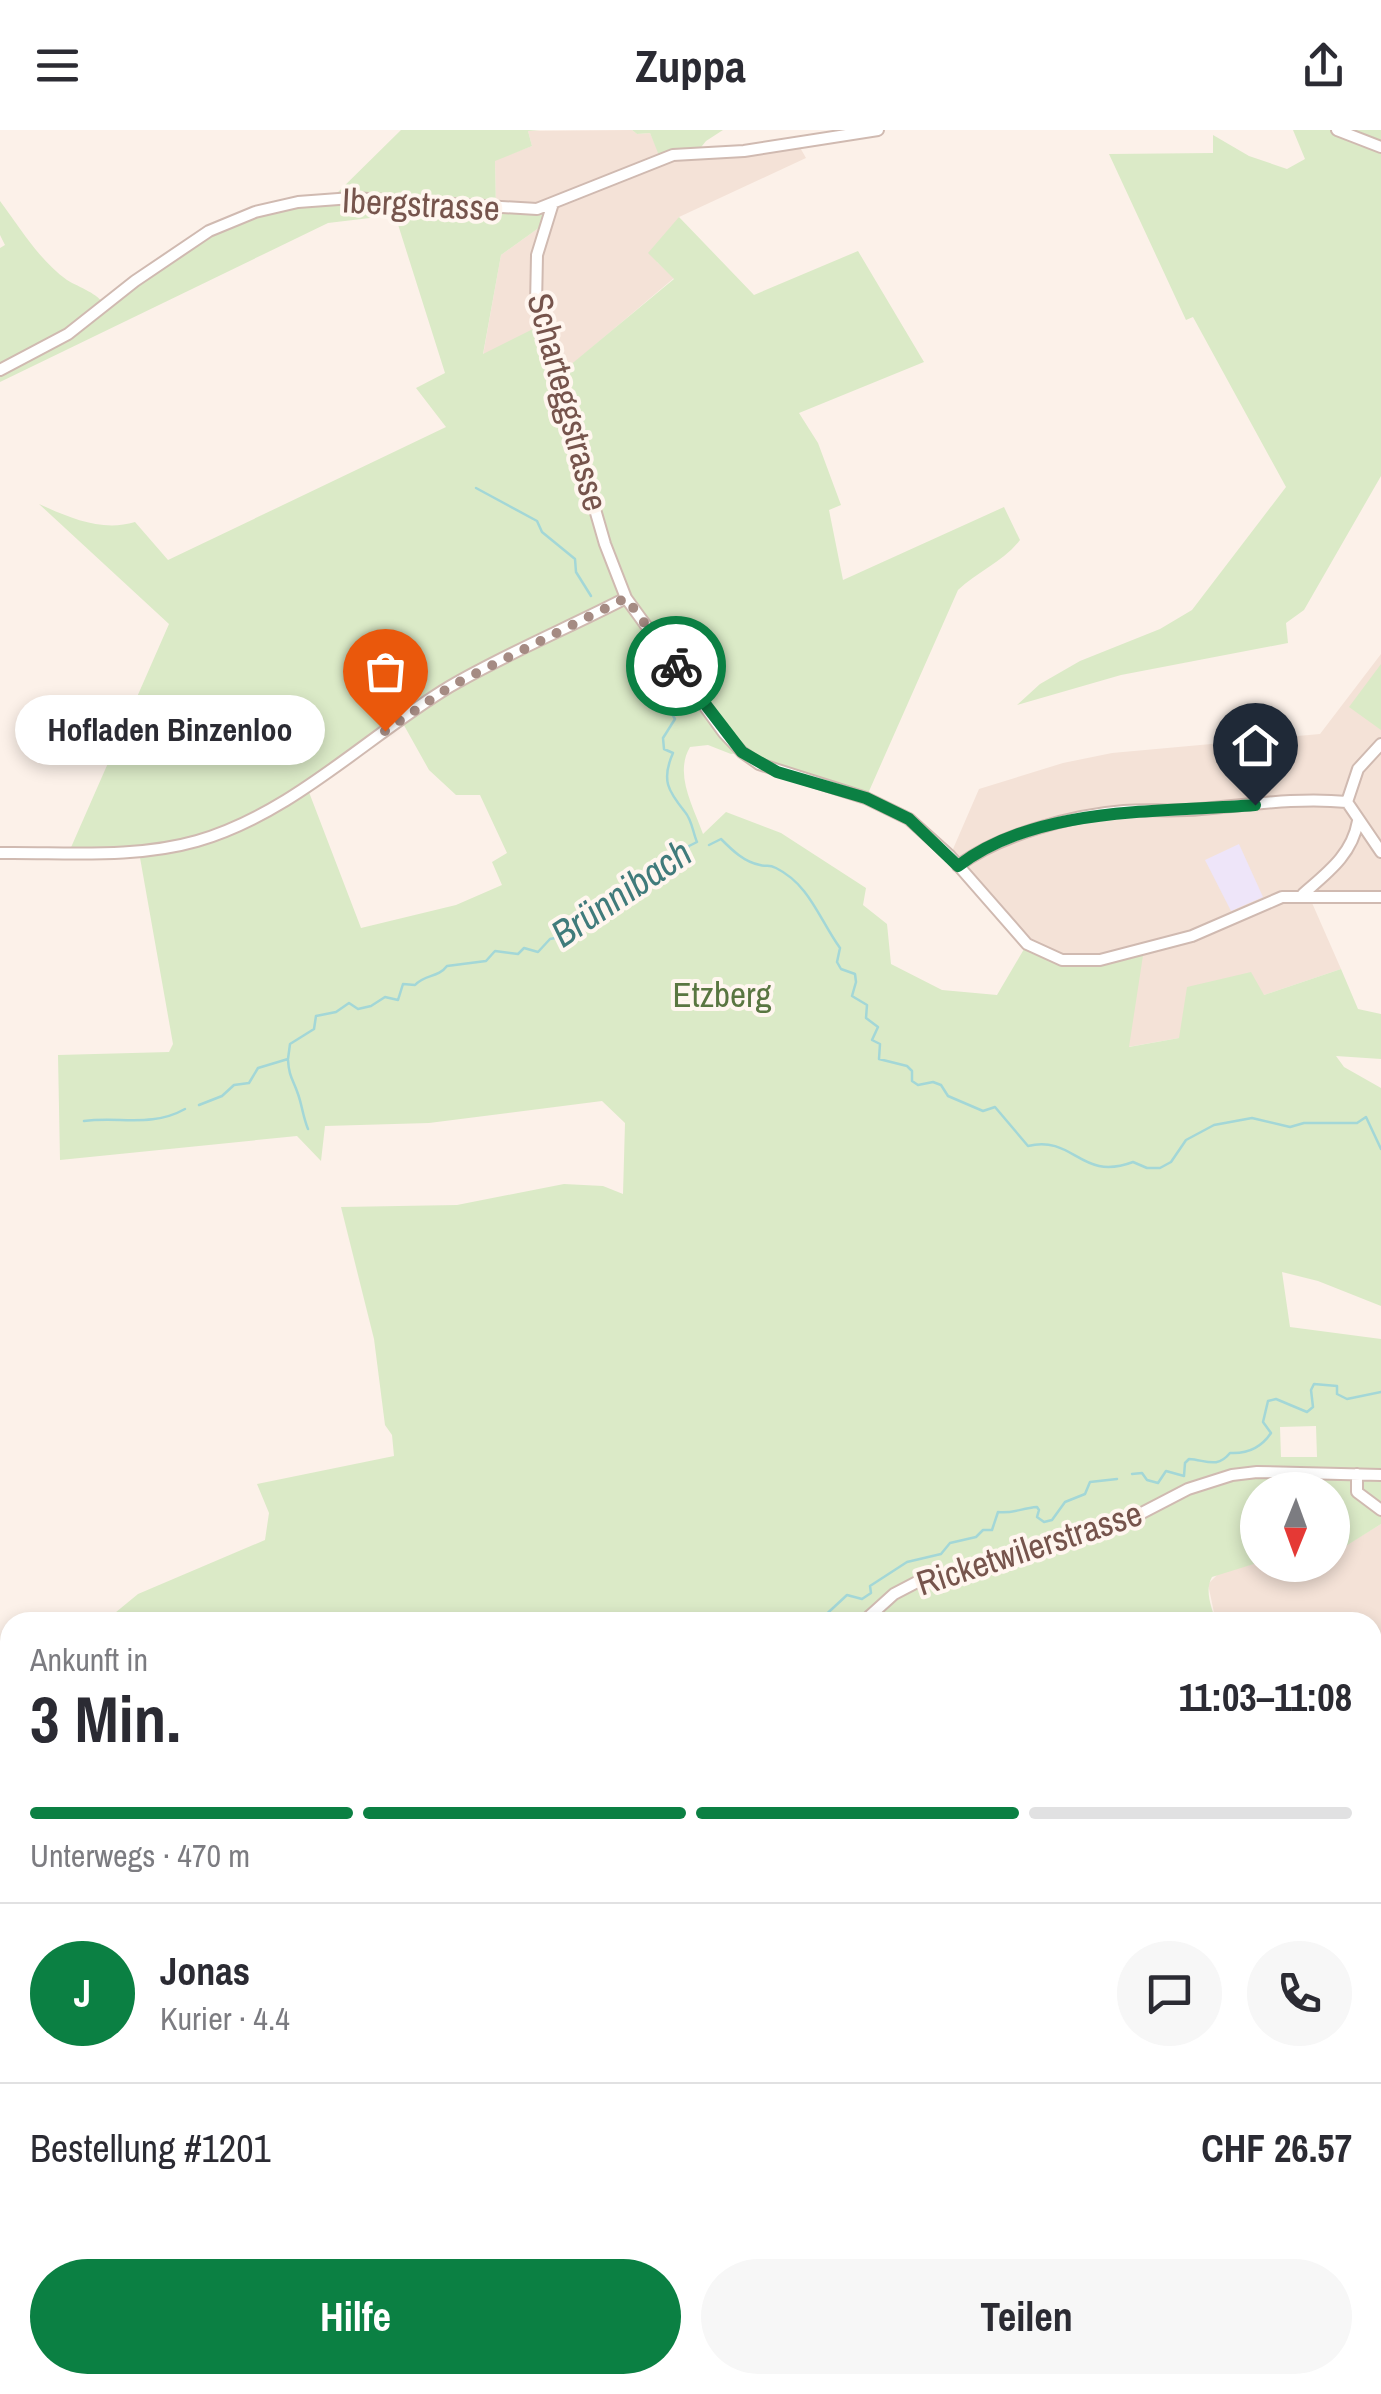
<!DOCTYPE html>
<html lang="de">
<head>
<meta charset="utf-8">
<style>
	body { margin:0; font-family:"Archivo Narrow",sans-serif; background:#f7f7f7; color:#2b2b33; height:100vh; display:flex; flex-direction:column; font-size:38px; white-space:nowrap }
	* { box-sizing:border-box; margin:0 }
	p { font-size:32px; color:#7c7c81 }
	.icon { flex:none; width:55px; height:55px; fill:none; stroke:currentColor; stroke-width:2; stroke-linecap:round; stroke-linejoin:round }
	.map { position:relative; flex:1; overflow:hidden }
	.sheet { position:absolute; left:0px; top:1482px; width:1382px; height:782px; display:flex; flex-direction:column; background:#fff; border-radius:30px 30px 0 0; box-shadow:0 5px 15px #0003 }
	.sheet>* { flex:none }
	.needle { width:65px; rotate:181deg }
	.tools { position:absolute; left:1240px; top:1342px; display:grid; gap:20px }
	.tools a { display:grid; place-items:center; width:110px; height:110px; border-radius:50%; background:#fff; box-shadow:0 5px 15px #0003; font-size:50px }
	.pin { position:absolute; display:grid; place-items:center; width:85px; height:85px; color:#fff; margin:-102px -42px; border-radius:50% 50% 50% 0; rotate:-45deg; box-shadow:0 0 10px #0007 }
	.pin .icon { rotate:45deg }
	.courier { position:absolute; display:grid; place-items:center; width:100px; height:100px; margin:-50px; border:8px solid #0b8043; border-radius:50%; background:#fff; color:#222; box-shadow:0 2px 12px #0007 }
	.bubble { position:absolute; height:70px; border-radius:35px; background:#fff; box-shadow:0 5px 15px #0003; font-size:32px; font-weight:700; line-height:70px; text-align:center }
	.head em { font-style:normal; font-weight:700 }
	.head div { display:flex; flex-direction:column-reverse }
	.head { display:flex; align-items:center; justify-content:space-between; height:170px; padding:0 30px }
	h1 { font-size:65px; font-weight:700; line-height:75px }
	.bar { display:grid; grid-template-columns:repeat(4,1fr); gap:15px 10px; align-content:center; height:120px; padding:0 30px }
	.bar i { height:12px; border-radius:8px; background:#e1e1e2 }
	.bar .active { background:#0b8043 }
	.bar p { grid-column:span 4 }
	.line { display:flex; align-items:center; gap:25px; padding:0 30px; border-top:2px solid #e1e1e2 }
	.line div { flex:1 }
	.round { display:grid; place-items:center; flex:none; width:105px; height:105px; border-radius:52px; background:#f7f7f7 }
	.primary-button { display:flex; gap:20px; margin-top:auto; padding:20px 30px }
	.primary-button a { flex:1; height:115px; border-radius:60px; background:#0b8043; color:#fff; font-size:40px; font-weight:700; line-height:115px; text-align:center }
	.primary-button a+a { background:#f7f7f7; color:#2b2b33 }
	header { display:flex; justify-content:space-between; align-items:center; height:130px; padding:0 30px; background:#fff; font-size:45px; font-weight:700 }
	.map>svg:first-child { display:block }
	.residential { fill:#f4e2d7 }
	.education { fill:#eee5f9 }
	.green { fill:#dbeac7; fill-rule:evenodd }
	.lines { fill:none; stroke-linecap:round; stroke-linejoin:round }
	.stream { stroke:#a3d7d7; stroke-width:2.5 }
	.minor-casing { stroke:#d0bab1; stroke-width:14 }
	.minor { stroke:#fff; stroke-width:10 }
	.done { stroke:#a58b83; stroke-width:10; stroke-dasharray:0 18 }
	.route { stroke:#0b8043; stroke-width:12 }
	.labels { text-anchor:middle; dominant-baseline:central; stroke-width:8; stroke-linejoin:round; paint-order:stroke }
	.street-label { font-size:35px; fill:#76544c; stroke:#fff6ef }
	.park-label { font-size:35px; fill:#597641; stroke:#fff6ef }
	.water-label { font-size:38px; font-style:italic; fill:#407b7b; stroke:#fff6ef }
</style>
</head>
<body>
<header><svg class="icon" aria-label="menu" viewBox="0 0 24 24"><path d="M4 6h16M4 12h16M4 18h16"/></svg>Zuppa<svg class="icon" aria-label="share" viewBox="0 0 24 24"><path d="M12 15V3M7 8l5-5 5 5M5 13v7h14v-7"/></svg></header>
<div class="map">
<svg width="1381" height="2264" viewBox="0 0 1381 2264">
	<rect width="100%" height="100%" fill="#fcf1e9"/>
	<path class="residential" d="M632 0 637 4 650 3 661 28 798 14 806 28 679 87 657 132 674 148 557 247 483 225 501 125 547 92 496 79 495 30 532 16 528 1Z
		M1381 524V767L1309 766 1341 839 1264 865 1179 908 1128 917 1100 830 1042 823 950 726 979 659 1063 633 1112 623 1320 604Z
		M1381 1394V1766L1373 1767 1372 1492H1216L1208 1454 1219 1443 1257 1433 1332 1435 1333 1418H1341Z"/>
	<path class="education" d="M1239 714 1263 767 1231 781 1205 730Z"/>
	<path class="green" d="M401 0H540L528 1 532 16 495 31 496 79 553 73 547 92 501 125 483 224 541 195 557 246 674 149 648 123 679 87 754 165 858 121 924 232 799 283 818 313 841 375 829 380 843 450 1004 377 1020 410C1004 431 977 442 958 460L866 668 777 641 742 622 731 624 708 615 690 617C674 644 693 676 703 704L726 682 781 703 866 758 863 775 887 794 891 834 942 860 997 865 1027 814 1076 832 1144 819 1129 917 1179 908 1187 857 1251 842 1264 865 1341 839 1358 879 1381 884V929L1336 926 1344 937 1381 958V1176L1318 1151 1282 1142 1290 1197 1381 1209V1394L1341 1419 1333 1418 1332 1360H1258L1257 1433 1212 1447C1204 1461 1212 1478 1216 1492H104L138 1464 265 1410 269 1383 257 1354 394 1326 392 1305 385 1295 374 1209 341 1077 457 1075 564 1054 603 1056 623 1064 625 993 602 971 429 993 325 996 321 1031 297 1006 60 1030 58 925 169 922 173 914 139 722H69L169 494 39 374C70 388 102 402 135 392L168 430 446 297 416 258 445 243 395 85 328 93 0 252V118L5 115 0 105V71C21 99 39 130 67 150 80 158 98 163 105 176L224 93 331 69ZM401 590 429 640 456 665H480L507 723 492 732 502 755 456 775 361 798 307 657ZM1316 1296 1317 1327H1281L1280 1297Z
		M632 0H723L706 11 698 21 660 28 650 3 637 4Z
		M1293 0H1381V346L1304 480 1286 493 1288 513 1121 545 1017 575 1040 554 1080 531 1160 499 1192 480 1286 357 1193 187 1186 190 1109 24 1213 23V5L1249 26 1287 39 1305 29Z
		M1381 534V600L1349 577Z
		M10 1581V2255H1170L1168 2264H0V1590Z
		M1381 1766V2063L1372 2043V1767Z"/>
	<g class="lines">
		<path class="stream" d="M476 358 537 391 542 402 575 429 576 442 591 466
			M709 715 721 709C732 720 744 732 760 735 768 737 768 734 776 738 810 755 819 789 840 818L837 832 841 839 855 844 856 852 852 866 867 875 866 888 878 897 872 910 880 914 879 929 907 936 912 941V951L918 955 933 952 941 955 948 966 983 981 995 977 1028 1016C1075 1005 1080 1052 1133 1032L1147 1038H1160L1171 1032 1186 1010 1214 995 1252 988 1290 997 1304 993H1357L1366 987 1381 1019
			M288 930C289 947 293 949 298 964 302 975 303 987 308 999
			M199 975 222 966 234 955 249 953 258 938 288 929 290 914 314 899 316 886 336 882 349 873 358 879 371 876 385 867 398 870 403 854 415 855C425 844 438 848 447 836L486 831 495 821 518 824 524 818 538 822 550 809 575 804C581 790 598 780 607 766L620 770C638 759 650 752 657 732H678L689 716 697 712C693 703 692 690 685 682 668 661 661 650 673 623L664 619 663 608 675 589 633 520
			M84 991C119 986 151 998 185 979
			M1132 1344 1142 1343 1147 1350 1158 1353 1166 1341 1184 1346 1185 1333 1189 1329C1206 1330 1217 1339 1230 1323 1247 1324 1261 1318 1271 1303L1263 1292 1268 1271 1276 1269 1307 1282 1313 1277 1311 1260 1314 1254 1337 1256V1264L1347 1269 1381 1262
			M818 1492 847 1465 862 1469 871 1463 870 1456 907 1432 941 1424 950 1413 976 1407 983 1400H992L998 1382C1012 1384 1022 1378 1037 1377L1039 1380 1037 1387 1044 1392 1052 1390 1065 1372 1085 1364 1090 1352 1117 1349
			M0 1916 10 1911
			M1372 1950 1381 1946
			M893 2255 911 2264
			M772 2264 776 2255"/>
		<g class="minor-casing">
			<path id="minor" d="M1337 0 1381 17
				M553 73 537 125 536 175 605 414 626 468 724 603 742 622 759 634 866 668 909 689 950 726 1027 814 1062 830H1100L1192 806 1282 767H1381
				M0 240 68 204 135 151 209 101 255 82 298 72 352 68 537 79 673 25 744 21 878 0
				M1381 614 1358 639 1347 672 1381 722
				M0 723C65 722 134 729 197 711 293 683 365 608 449 557 505 524 568 498 626 468
				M958 736C999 705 1072 685 1124 681 1150 679 1175 682 1201 679 1249 675 1298 667 1347 672
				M1303 764C1327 743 1352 725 1358 691
				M1357 1344V1362L1381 1380
				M863 1492 894 1464 917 1452 1113 1398 1188 1359 1232 1345 1257 1342 1381 1345
				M1372 1604 1381 1610
				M1372 1890 1381 1882
				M0 2027 10 2013"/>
		</g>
		<use href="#minor" class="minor"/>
	</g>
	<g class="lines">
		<path class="done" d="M385 601 451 556 626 468 676 536"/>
		<path class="route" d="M676 536 742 622 777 642 866 668 909 689 958 736C1038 675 1159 683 1255 675"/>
	</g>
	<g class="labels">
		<g class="street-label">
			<text transform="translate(421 74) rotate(3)">Ibergstrasse</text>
			<text transform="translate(568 272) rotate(75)">Scharteggstrasse</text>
			<text transform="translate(1029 1418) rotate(-18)">Ricketwilerstrasse</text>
		</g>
		<g class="park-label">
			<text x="722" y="864">Etzberg</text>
		</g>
		<g class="water-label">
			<text transform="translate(621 763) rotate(-34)">Brünnibach</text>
		</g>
	</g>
</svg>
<div class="tools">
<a><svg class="needle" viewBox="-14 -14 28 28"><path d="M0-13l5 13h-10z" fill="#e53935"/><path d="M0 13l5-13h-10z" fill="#7c7c81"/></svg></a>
</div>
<div class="pin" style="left:385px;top:601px;background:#ea580c"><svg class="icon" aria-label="bag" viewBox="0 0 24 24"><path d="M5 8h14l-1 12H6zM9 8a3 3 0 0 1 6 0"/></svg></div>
<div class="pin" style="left:1255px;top:675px;background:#1f2937"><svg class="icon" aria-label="home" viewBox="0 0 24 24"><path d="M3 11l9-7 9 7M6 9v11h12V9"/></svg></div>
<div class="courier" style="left:676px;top:536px"><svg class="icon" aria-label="bike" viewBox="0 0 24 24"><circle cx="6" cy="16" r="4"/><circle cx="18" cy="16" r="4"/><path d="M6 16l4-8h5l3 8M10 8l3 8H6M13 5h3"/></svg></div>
<div class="bubble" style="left:15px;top:565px;width:310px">Hofladen Binzenloo</div>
<section class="sheet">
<div class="head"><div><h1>3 Min.</h1><p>Ankunft in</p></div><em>11:03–11:08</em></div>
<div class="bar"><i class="active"></i><i class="active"></i><i class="active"></i><i></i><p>Unterwegs · 470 m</p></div>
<div class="line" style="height:180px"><b class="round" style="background:#0b8043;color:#fff">J</b><div><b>Jonas</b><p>Kurier · 4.4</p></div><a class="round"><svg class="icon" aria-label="chat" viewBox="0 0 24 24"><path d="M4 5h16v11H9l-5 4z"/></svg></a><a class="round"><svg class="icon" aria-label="phone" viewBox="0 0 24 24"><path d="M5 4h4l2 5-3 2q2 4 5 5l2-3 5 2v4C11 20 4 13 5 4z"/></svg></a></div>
<div class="line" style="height:130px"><div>Bestellung #1201</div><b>CHF 26.57</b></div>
<div class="primary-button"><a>Hilfe</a><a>Teilen</a></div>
</section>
</div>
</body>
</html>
